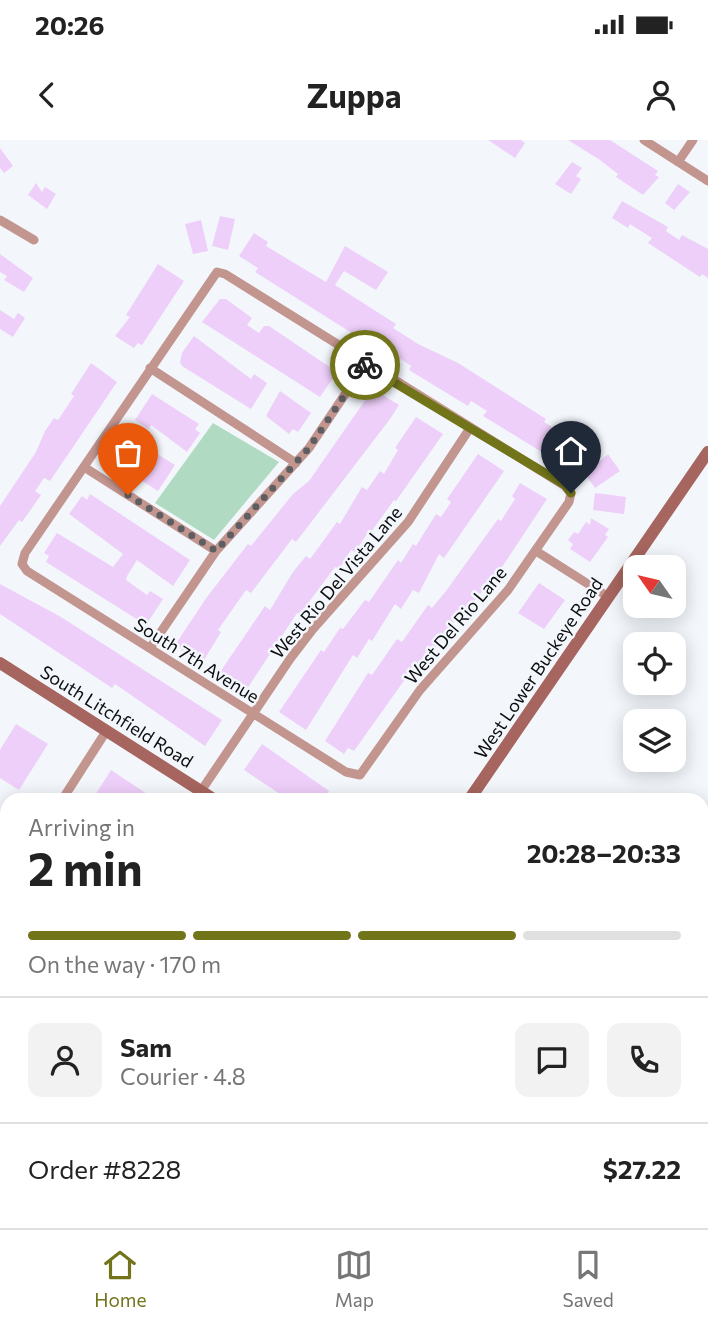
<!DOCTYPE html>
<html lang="en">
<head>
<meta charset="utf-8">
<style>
	body { margin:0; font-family:Commissioner,sans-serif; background:#f2f2f2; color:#222; height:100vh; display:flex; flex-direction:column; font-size:26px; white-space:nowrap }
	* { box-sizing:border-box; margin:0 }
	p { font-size:23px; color:#767676 }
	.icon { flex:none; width:38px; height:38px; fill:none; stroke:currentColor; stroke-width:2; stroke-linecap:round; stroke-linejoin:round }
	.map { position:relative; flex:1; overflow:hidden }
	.sheet { position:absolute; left:0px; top:653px; width:709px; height:436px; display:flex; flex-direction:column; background:#fff; border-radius:21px 21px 0 0; box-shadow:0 4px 18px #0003 }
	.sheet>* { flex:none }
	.needle { width:46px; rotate:304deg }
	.tools { position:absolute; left:623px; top:415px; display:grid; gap:14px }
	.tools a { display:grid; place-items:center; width:63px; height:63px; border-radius:14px; background:#fff; box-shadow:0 4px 18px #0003; font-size:35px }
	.pin { position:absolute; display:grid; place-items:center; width:60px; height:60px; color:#fff; margin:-72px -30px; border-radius:50% 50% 50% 0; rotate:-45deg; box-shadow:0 0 7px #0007 }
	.pin .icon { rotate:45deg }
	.courier { position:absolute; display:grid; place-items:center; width:70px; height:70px; margin:-35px; border:5px solid #72741a; border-radius:50%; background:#fff; color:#222; box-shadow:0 2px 9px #0007 }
	.headline em { font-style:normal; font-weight:700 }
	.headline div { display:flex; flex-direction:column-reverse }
	.headline { display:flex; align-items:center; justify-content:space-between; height:119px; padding:0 28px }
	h1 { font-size:46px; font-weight:700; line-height:52px }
	.bar { display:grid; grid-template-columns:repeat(4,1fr); gap:10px 7px; align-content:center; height:84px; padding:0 28px }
	.bar i { height:9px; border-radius:5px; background:#e0e0e0 }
	.bar .on { background:#72741a }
	.bar p { grid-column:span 4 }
	.line { display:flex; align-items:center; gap:18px; padding:0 28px; border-top:2px solid #e0e0e0 }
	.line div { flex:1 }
	.round { display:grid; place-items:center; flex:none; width:74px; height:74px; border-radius:14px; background:#f2f2f2 }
	.status { display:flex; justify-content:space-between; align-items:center; height:49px; padding:0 35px; background:#fff; direction:ltr }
	.status svg { height:19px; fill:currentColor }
	header { display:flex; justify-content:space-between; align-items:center; height:91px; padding:0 28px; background:#fff; font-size:32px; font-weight:700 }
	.menu { display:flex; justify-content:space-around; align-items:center; height:98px; border-top:2px solid #e0e0e0; background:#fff; font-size:19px; color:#767676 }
	.menu a { display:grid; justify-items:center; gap:4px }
	.menu .on { color:#72741a }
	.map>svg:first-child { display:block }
	.green { fill:#b0dbc2 }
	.building { fill:#eecff9 }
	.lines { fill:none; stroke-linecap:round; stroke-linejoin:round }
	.street { stroke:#c3958f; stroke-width:9 }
	.secondary { stroke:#a6655e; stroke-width:12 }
	.done { stroke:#5c5e61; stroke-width:7; stroke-dasharray:0 12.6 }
	.route { stroke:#72741a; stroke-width:9 }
	.labels { text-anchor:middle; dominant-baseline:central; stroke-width:5; stroke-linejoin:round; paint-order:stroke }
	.street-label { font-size:18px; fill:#0a0c0d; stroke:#f3f7fc }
</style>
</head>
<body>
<div class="status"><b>20:26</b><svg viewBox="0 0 49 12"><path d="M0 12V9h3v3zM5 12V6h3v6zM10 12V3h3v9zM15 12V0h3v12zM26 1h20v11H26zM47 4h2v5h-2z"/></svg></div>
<header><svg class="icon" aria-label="back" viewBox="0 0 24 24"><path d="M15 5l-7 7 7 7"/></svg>Zuppa<svg class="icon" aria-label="person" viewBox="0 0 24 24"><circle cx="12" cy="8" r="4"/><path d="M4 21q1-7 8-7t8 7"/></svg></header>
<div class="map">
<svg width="708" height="1088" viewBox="0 0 708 1088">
	<rect width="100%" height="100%" fill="#f3f7fc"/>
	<path class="green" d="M213 283 279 322 214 400 155 363Z"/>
	<path class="building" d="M488 0H521L525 3 515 18Z
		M568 0H610L658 31 655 35 659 37 643 55 616 37 618 34 600 20Z
		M0 8 13 26 4 33 0 28Z
		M572 22 582 28 576 36 581 39 571 54 555 44Z
		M36 43 42 52 45 47 56 54 47 69 28 55Z
		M678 44 690 52 674 70 665 63Z
		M622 61 668 87 666 91 679 100 682 95 708 109V138L702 134 700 137 648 103 652 98 630 84 628 88 612 78Z
		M220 76 235 79 228 110 212 106Z
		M201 80 208 111 193 114 185 84Z
		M254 93 268 102 266 106 326 142 345 106 388 132 376 150 344 131 335 145 396 184 393 188 418 204 458 223 546 279 544 282 568 297 571 293 579 298 576 304 579 306 566 327 483 276 487 271 471 261 468 266 409 230 411 226 395 215 393 219 255 132 258 128 239 116Z
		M0 114 33 138 24 152 4 140 7 136 0 132Z
		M158 124 184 141 142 205 138 203 134 208 115 196 130 177 126 175Z
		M220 159H226L252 178 247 185 259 193 264 186H269L337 232 320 257 202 182Z
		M0 170 14 179 18 173 25 178 13 197 0 189Z
		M194 196 251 239 254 234 267 243 251 269 182 226 180 222 182 213Z
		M91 223 117 242 50 341 44 338 35 351 41 355 22 382 19 380 0 406V366L36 312 45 291 54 278 58 280 74 256 71 254Z
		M373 249 399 265 390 279 296 402 292 399 251 453 246 450 218 490 221 492 201 525 184 514 177 502 207 457 248 404 251 406 293 354 309 341Z
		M280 251 311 273 298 292 293 289 289 294 266 276Z
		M152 254 199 284 195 289 200 293 187 312 151 285 149 289 135 280Z
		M416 277 443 294 396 361 394 360 369 395 367 394 355 412 351 410 339 429 335 427 300 474 297 473 245 552 218 535 265 466 270 470 293 432 306 416 310 419 337 382 340 384 362 347 367 350 380 331 384 334 398 310 395 308Z
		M125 294 175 325 158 351 108 319Z
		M478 314 504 331 444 418 439 414 419 453 413 450 401 469 395 464 372 501 369 499 357 518 353 515 306 590 279 572 321 510 324 512 340 488 343 489 365 460 369 462 398 420 401 423 413 404 416 406 436 374 441 377 451 362 447 359Z
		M608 314 620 331 595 348 585 334Z
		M520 343 547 359 502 427 463 475 460 473 431 514 427 511 415 529 413 528 354 611 348 608 344 614 325 601 368 533 372 535 397 499 402 502 428 465 432 468 446 451 498 379 501 381 515 359 512 356Z
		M595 353 626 357 624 374 593 370Z
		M90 354 190 420 173 446 137 420 127 436 126 440 147 455 150 451 163 459 146 485 46 422 49 416 44 413 57 393 113 427 123 414 69 374 82 356 87 360Z
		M591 378 609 389 605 395 608 397 590 422 570 409 573 404 568 400 574 392 578 394 586 382 590 385Z
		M539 443 565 460 544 489 518 473Z
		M0 444 61 477 222 580 205 606 115 544 112 548 0 474Z
		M16 584 48 604 19 650 0 638V610Z
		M262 604 329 651 324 660H289L244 630Z
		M111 630 156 660H92Z"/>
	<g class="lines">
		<path class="street" d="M644 0 708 41
			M678 22 693 0
			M0 80 34 100
			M217 132 225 134 565 346 571 353 569 362 508 450 420 550 360 635 346 632 27 431 22 424 25 413Z
			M150 228 296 323
			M84 327 216 411
			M536 411 607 456
			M150 508 216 411 309 308 366 223
			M201 651 290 519 313 489 408 382 470 288
			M62 660 107 590
			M0 777 7 757"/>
		<path class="secondary" d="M0 523 215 660
			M469 660 708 312
			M702 973 708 977
			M177 1088 181 1082"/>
	</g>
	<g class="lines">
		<path class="done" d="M128 355 216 411 309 308 365 225"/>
		<path class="route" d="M365 225 565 345 571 353"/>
	</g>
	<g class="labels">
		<g class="street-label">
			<text transform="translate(336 442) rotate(-50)">West Rio Del Vista Lane</text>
			<text transform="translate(455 485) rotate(-50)">West Del Rio Lane</text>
			<text transform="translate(197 520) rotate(32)">South 7th Avenue</text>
			<text transform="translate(538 528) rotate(-56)">West Lower Buckeye Road</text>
			<text transform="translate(117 576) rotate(32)">South Litchfield Road</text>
		</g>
	</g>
</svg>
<div class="tools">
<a><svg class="needle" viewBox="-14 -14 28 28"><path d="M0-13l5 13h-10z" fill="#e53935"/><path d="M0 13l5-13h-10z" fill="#767676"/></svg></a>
<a><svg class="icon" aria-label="locate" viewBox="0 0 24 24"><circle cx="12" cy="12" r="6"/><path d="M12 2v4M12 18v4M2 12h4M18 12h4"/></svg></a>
<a><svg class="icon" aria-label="layers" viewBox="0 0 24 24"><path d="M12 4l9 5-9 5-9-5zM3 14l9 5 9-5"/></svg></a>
</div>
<div class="pin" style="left:128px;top:355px;background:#ea580c"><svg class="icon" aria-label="bag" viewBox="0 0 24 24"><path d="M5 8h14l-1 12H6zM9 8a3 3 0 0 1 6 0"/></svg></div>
<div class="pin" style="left:571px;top:353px;background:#1f2937"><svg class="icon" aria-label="home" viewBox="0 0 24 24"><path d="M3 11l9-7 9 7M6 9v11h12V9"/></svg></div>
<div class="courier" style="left:365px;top:225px"><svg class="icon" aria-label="bike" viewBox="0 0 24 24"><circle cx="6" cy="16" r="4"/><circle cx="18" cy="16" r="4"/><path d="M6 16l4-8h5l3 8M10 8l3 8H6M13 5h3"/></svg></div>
<section class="sheet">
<div class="headline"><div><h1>2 min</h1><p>Arriving in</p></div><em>20:28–20:33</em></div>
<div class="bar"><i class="on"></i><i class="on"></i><i class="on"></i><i></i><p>On the way · 170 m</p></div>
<div class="line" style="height:126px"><a class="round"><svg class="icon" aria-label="person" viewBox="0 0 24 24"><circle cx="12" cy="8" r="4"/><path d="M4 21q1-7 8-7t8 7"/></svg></a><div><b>Sam</b><p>Courier · 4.8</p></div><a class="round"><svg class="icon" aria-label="chat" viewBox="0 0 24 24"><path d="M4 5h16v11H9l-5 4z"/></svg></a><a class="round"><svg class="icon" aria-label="phone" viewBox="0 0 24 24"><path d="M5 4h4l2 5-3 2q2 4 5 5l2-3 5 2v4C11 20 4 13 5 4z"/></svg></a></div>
<div class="line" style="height:91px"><div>Order #8228</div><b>$27.22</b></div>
</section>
</div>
<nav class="menu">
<a class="on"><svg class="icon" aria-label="home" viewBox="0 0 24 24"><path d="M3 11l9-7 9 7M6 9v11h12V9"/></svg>Home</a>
<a><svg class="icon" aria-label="map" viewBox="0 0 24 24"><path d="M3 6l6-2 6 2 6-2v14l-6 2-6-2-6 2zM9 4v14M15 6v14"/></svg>Map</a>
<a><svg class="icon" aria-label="saved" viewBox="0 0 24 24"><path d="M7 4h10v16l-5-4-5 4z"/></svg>Saved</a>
</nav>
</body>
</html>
